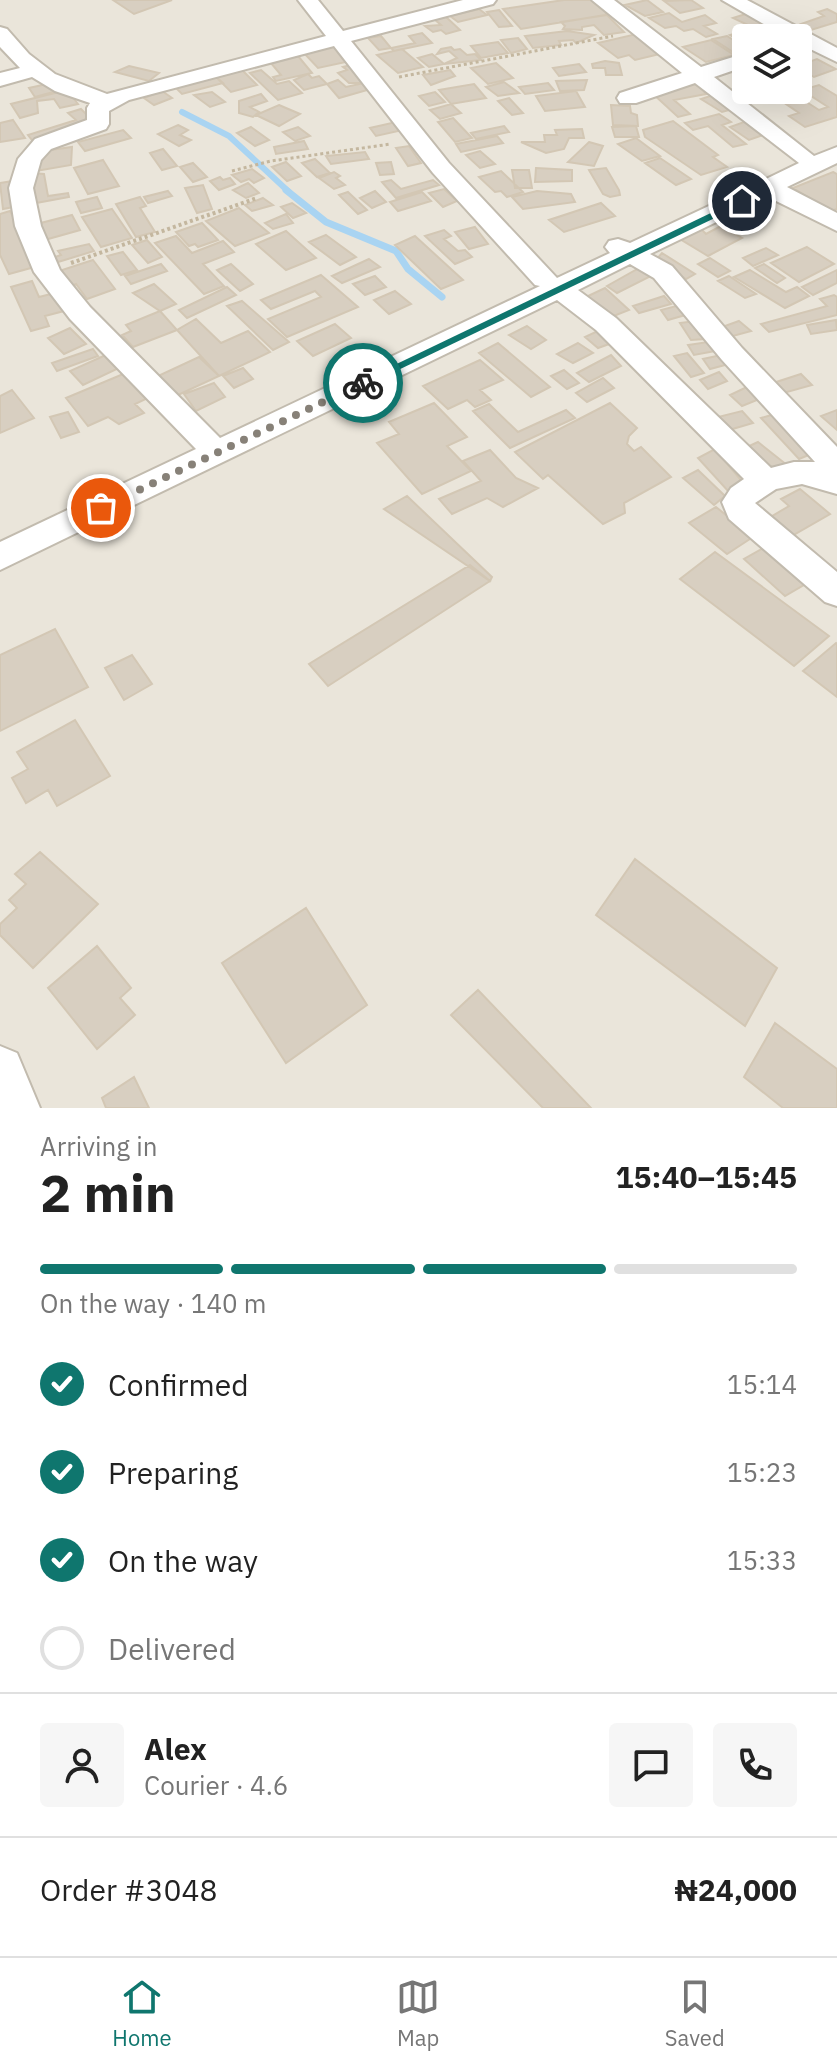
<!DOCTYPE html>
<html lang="en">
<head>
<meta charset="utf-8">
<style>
	body { margin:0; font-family:"IBM Plex Sans",sans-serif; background:#f6f6f6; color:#222; height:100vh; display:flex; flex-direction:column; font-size:30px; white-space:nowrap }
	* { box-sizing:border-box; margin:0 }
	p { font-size:26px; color:#767676 }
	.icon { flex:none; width:44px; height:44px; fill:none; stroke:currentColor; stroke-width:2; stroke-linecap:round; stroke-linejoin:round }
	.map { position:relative; height:1108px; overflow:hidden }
	.details { display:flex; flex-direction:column; background:#fff; flex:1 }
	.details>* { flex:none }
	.controls { position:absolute; left:732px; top:24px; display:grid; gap:16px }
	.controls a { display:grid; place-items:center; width:80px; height:80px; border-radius:8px; background:#fff; box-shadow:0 8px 32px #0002; font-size:40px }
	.pin { position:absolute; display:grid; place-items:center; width:68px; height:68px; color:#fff; margin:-34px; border:4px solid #fff; border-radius:50%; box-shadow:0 2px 8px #0007 }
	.courier { position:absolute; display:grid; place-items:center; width:80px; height:80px; margin:-40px; border:6px solid #0f766e; border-radius:50%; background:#fff; color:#222; box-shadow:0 2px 10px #0007 }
	.headline em { font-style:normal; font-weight:700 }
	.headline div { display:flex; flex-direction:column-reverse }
	.headline { display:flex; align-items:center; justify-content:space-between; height:136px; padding:0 40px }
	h1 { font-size:52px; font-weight:700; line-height:60px }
	.bar { display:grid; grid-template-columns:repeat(4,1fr); gap:12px 8px; align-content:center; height:96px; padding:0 40px }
	.bar i { height:10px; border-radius:6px; background:#e0e0e0 }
	.bar .active { background:#0f766e }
	.bar p { grid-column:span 4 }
	.line { display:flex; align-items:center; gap:20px; padding:0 40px; border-top:2px solid #e0e0e0 }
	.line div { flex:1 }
	.round { display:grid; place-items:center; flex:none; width:84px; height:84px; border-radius:8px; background:#f6f6f6 }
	ol { padding:0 40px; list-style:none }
	li { display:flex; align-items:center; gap:24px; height:88px }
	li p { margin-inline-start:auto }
	li .icon { padding:8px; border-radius:50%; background:#0f766e; color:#fff; stroke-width:4 }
	li:last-child { color:#767676 }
	li i { width:44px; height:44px; border:4px solid #e0e0e0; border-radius:50% }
	.menu { display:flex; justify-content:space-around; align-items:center; height:112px; border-top:2px solid #e0e0e0; background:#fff; font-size:22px; color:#767676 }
	.menu a { display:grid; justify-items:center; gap:4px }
	.menu .active { color:#0f766e }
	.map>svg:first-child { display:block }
	.residential { fill:#eae5da; fill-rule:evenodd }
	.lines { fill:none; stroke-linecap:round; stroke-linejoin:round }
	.stream-far1 { stroke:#a9d4f2; stroke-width:6 }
	.stream { stroke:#a9d4f2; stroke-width:7 }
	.building { fill:#d8cfc1; stroke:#d3c7b4; stroke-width:2 }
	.minor-casing { stroke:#c2bbae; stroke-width:4 }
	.path-far1 { stroke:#c4b79f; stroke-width:3; stroke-dasharray:3 3; stroke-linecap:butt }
	.path { stroke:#c4b79f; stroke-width:4; stroke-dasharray:3 3; stroke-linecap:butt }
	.minor { fill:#fff; fill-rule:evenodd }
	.route { fill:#0f766e }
	.done { stroke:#878178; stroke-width:8; stroke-dasharray:0 14.4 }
</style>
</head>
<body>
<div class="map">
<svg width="837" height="1108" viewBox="0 0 837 1108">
	<rect width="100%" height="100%" fill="#f6f3ec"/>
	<path class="residential" d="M0 0H837V1108H0ZM746 38H798V90H746Z"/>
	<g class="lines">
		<path class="stream-far1" d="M182 112 229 136 289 192"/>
		<path class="stream" d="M286 190 326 222 396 251 408 269 442 297"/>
	</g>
	<path class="building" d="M113 0H172L134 14Z
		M564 0H598L608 10 605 15 521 29 503 9Z
		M647 0 663 12 645 16 625 5Z
		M691 0 703 8 680 13 664 1Z
		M479 9 487 15 458 22 450 16Z
		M827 9 837 14V22L811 30 801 24 824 16 818 12Z
		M499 10 512 26 499 27 487 12Z
		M752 12 782 30 767 34 733 18Z
		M669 13 682 22 705 15 716 23 704 26 717 34 706 37 693 29 684 31 676 26 665 28 649 18Z
		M607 15 624 32 604 35 594 25 582 27V30L563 29 565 26 561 22Z
		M445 16 460 30 446 34 441 30 433 32 425 26 441 25 434 19Z
		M753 28 764 35 740 41 730 35Z
		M567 31 594 35 576 43 573 40 559 41 561 45 533 48 525 36Z
		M422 33 432 43 394 51 391 48 415 43 409 36Z
		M641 33 668 52 635 60 629 55 618 58 598 43Z
		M381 36 391 48 379 50 368 38Z
		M727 36 746 48V51L736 54 713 39Z
		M518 38 527 49 511 53 501 40Z
		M711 40 734 55 706 62 683 47Z
		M498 42 508 53 481 58 471 46Z
		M336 46 348 58 343 59 346 62 318 68 304 53Z
		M451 47 454 50 460 49 467 55 475 54 481 60 444 64 457 58 449 51 437 54 441 49Z
		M402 49 423 67 398 73 377 55Z
		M432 54 444 64 429 67 418 58Z
		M298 56 312 73 276 81 273 77 281 75 270 62Z
		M798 58 806 63 817 59 836 69 814 77 798 68Z
		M605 61 619 63 622 75H606L605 68H593L592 64Z
		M496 63 513 78 488 84 471 68Z
		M579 64 586 72 559 76 553 68Z
		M351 65 364 83H349L338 73 347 70 343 67Z
		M129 66 159 73 149 81 115 72Z
		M242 70 257 85 231 92 216 77Z
		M261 70 277 84 289 81 302 93 278 100 250 73Z
		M450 70 455 76 431 85 423 75Z
		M308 74 312 78 319 76 327 84 304 90 294 80Z
		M214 75 223 83 182 94 175 87Z
		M338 80 346 87 364 83 378 96 367 90 339 98 327 84Z
		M587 80 584 90 560 91 556 81Z
		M504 82 519 93 498 96 486 87Z
		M51 83 57 91 35 97 29 88Z
		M548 83 554 90 525 94 519 87Z
		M697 83 706 94 674 100 690 114 678 117 651 92Z
		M474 84 486 98 451 104 439 90Z
		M819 85 837 96V117L805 127 789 116 799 113 786 104 792 103 783 98 794 94 819 110 828 107 802 90Z
		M67 90 78 104 60 108 54 99 37 101 38 113 20 118 11 104Z
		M162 91 172 98 154 105 144 98Z
		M576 91 585 107 545 111 536 96Z
		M212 92 225 102 210 107 194 95Z
		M435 92 445 102 429 106 419 96Z
		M261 94 267 101 250 107 259 112 253 117 239 113V101Z
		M716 94 736 108 722 112 701 99Z
		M509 98 523 113 512 115 498 101Z
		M451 104 461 113 440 119 430 110Z
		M279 105 300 114 279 126 256 115Z
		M611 105 630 106 631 113 637 115 638 126 613 125Z
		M81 109 93 121 32 140 28 135 76 120 68 113Z
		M719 114 731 122 722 125 746 144 733 147 708 126 693 130 685 123Z
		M453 118 472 138 455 142 438 122Z
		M13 120 25 138 0 142V123Z
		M673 121 718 155 713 157 727 167 701 175 645 137 643 130Z
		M396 122 403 130 376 136 370 128Z
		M744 122 763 135 749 140 730 127Z
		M178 125 188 130 180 135 191 140 179 146 158 134Z
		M504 126 509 132 476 139 471 133Z
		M636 126 639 137H615L612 127Z
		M251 127 269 140 255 146 237 133Z
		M298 127 310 136 295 141 283 132Z
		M582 129 584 138H569L564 149 546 153 521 142H545L544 135H557L555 130Z
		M123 130 131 138 85 151 78 142Z
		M497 136 503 143 461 152 456 144Z
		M636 138 660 156 642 161 618 144Z
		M304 141 308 149 276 154 274 147Z
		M589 142 603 146 594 166 568 162Z
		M409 146 421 163 408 166 396 148Z
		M72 147 71 165 36 171 43 151Z
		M163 149 177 166 162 170 150 153Z
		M480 151 495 164 480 168 466 155Z
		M365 152 369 159 331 164 326 156Z
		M660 158 691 179 676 185 645 163Z
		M315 159 330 173 317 177 302 163Z
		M103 160 119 186 88 194 74 168Z
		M286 162 301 176 287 181 272 167Z
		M391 162 394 174 380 175 376 163Z
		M193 163 207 177 193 182 180 167Z
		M536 168 572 170V181L535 182Z
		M606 168 619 190 620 195 610 197 603 194 589 170Z
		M252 169 264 178 254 183 249 179 241 182 232 175Z
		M512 170H529L532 188H515Z
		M501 171 523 192 507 197 501 191 495 192 479 177Z
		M334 172 340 176 336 178 345 185 334 189 319 178Z
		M833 172 837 174V209L831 211 793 188Z
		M31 173 44 174 48 196 68 193 69 197 36 203Z
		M220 177 223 180 230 178 235 184 219 190 210 181Z
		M391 180 401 189 433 180 439 185 396 198 382 182Z
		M13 181 19 206 3 209 0 183Z
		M248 183 259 193 246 198 233 190Z
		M203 185 212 209 197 213 185 188Z
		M444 189 457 201 443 207 429 193Z
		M168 191 172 196 148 203 144 197Z
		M375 191 386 202 372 208 360 198Z
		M537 191 571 194 575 202 523 209 512 197Z
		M348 192 367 210 358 214 339 195Z
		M422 192 431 201 398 211 390 202Z
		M97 197 102 208 81 213 76 202Z
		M140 197 146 206 140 208 155 232 136 237 116 204Z
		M263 198 273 205 252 211 245 205Z
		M292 203 306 213 293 218 281 207Z
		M601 203 615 216 564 232 549 220Z
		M239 208 269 233 235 246 206 221Z
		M112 209 132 238 101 247 82 217Z
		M10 211 38 266 9 274 0 255V214Z
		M286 214 293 223 273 229 265 223Z
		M72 215 80 230 41 241 33 225Z
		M202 223 218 240 198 247 195 244 189 246 176 232Z
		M721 226 742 238 708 256 680 239 701 229 706 234Z
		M475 227 488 244 469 249 455 232Z
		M444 230 451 236 444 239 458 251 465 250 472 257 455 264 425 236Z
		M286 231 316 258 286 270 256 244Z
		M326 235 356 257 340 265 309 242Z
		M176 236 192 253 223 241 234 252 203 264 224 286 204 294 155 243Z
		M415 236 463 280 441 289 395 245Z
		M147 240 162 257 148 263 132 245Z
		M89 244 94 251 58 262 55 257 61 255 58 251Z
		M807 247 834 264 799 282 771 263Z
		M766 248 778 255 753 266 743 258Z
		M123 252 137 270 121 275 107 256Z
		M662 253 695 274 686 279 656 260Z
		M710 258 730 271 718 277 698 264Z
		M369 259 380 267 342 283 332 276Z
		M93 260 115 289 87 299 76 284 64 289 53 273Z
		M161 264 167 271 131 284 125 276Z
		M231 264 253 284 240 291 217 270Z
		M764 264 785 278 777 283 755 268Z
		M641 267 653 275 617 293 607 286Z
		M750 270 786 292 797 287 809 296 785 308 734 277Z
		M837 270V283L813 295 802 287Z
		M321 275 358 307 287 337 268 319 321 297 315 291 271 309 261 300Z
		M375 276 386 287 365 295 353 284Z
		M729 276 756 294 745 298 718 281Z
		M32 281 39 297 55 293 64 311 45 316 49 326 31 331 11 287Z
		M154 284 176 304 160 311 133 293Z
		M227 287 236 295 187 318 179 310Z
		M605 288 629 310 611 317 586 297Z
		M395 291 411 304 389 314 374 300Z
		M834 295 837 297V315L769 332 761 324 827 306 820 299Z
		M664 296 671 304 639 313 633 306Z
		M242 301 289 342 273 350 227 306Z
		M680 305 689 314 668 320 661 310Z
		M160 311 177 330 133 347 122 335 131 331 126 325Z
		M196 319 221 343 248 331 270 352 219 376 177 330Z
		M836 320 837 330 811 334 807 325Z
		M695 321 705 339 691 340 680 323Z
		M739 321 751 331 733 336 722 327Z
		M335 324 351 338 313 356 297 341Z
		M527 326 546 340 531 349 509 335Z
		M70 328 86 344 64 354 48 338Z
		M600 330 612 343 598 348 585 337Z
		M708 342 715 351 694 355 688 345Z
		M498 343 550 387 531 397 479 353Z
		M578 343 593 353 573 363 557 354Z
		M93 349 98 356 57 371 52 363Z
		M687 353 704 373 691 377 674 356Z
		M108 354 121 367 83 385 70 371Z
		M611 355 621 366 589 382 577 373Z
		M721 355 729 364 710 369 703 359Z
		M199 357 219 376 178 395 158 376Z
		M480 360 503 380 480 390 491 400 475 407 467 400 448 409 423 386Z
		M243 368 253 379 234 388 223 376Z
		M564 370 579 383 567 389 551 376Z
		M128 372 150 397 135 404 144 413 119 424 108 417 88 426 66 398Z
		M719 372 727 381 708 389 700 380Z
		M801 374 812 385 780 394 770 384Z
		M603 378 614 388 587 402 576 393Z
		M214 383 225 397 196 411 184 394Z
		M749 386 762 398 742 406 730 395Z
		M12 390 34 418 0 433V396Z
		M434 403 467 437 447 446 471 471 422 494 377 443 399 434 389 422Z
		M610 403 637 428 629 436 627 444 634 451 641 447 671 477 624 503 625 513 603 524 548 475 543 479 515 452Z
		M489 404 518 432 566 410 575 418 510 448 473 411Z
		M837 410V430L821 416Z
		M742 411 753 423 729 430 718 417Z
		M68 412 79 432 61 438 50 417Z
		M775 414 811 454 799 459 761 418Z
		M758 442 787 465 776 471 747 447Z
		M715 449 745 485 729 492 698 458Z
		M490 450 516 478 538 488 503 507 487 498 452 514 439 499 481 481 463 461Z
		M698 470 725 496 714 505 683 478Z
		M800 489 830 514 790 537 769 518 789 506 781 499Z
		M407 496 492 577 490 581 384 509Z
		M716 507 753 537 727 554 689 523Z
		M772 543 814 579 785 596 744 559Z
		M715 552 829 636 794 666 680 579Z
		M470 565 490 581 328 686 309 664Z
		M55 629 88 687 0 731V655Z
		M836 643 837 644V697L803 671Z
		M132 655 152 684 124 700 105 668Z
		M75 720 110 776 57 806 48 790 26 803 12 778 28 769 17 752Z
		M40 852 98 904 33 968 0 935V924L17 908 9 900 26 884 15 874Z
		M635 859 777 968 745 1026 596 915Z
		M306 908 367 1005 286 1063 222 963Z
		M97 946 131 988 120 998 135 1015 97 1049 48 988Z
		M478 990 591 1108H543L451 1015Z
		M775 1023 837 1069V1108H783L744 1077Z
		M134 1077 149 1108H106L102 1098Z"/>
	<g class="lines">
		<g class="minor-casing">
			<path id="minor" d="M298 0H318L343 31 463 0H496L493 4 351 41 449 163 557 278 610 253 605 247 609 241 618 239 630 243 745 189 743 185 746 180H764L799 163 695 83 636 103H620L617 98 620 93 682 73 592 0H614L701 67 746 53V66L714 77 814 156 837 147V163L787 187 837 213V231L768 197 650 254 672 266 742 348 837 447V494L802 484 776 489 755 503 837 572V606L825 602 729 519 722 502 731 488 744 479 596 330 557 300 0 570V542L196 449 70 319 34 272 15 226 9 188 18 159 35 139 87 120V108L90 103 55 91 32 77 0 86V73L20 68 0 47V27L7 29 29 54 55 74 107 94 326 36ZM334 46 433 173 535 285 540 286 220 438 90 307 60 270 41 226 33 188 41 160 51 149 106 129 109 124V111L129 100ZM630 264 654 278 722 360 815 462H794L771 468 616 318 578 290Z
				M722 0H747L837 48V62L798 43V38H788Z
				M0 1046 17 1053 40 1108H0Z"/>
		</g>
		<path class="path-far1" d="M399 77 613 36
			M232 171 271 161 391 144"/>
		<path class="path" d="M71 263 257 198"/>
		<use href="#minor" class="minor"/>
	</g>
	<path class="route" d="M742 198 746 203 367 385 357 383Z"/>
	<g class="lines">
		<path class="done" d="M101 508 363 383"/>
	</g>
</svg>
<div class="controls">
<a><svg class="icon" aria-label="layers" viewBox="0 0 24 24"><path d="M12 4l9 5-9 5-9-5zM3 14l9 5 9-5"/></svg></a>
</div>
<div class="pin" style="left:101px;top:508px;background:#ea580c"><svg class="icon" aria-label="bag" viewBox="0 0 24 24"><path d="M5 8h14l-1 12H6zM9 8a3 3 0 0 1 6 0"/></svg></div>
<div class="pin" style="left:742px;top:201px;background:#1f2937"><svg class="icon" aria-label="home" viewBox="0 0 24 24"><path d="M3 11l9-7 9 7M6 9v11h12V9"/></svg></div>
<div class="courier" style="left:363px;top:383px"><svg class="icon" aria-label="bike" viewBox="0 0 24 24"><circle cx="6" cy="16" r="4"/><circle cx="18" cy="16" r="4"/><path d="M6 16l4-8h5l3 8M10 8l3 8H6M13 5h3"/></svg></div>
</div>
<section class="details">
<div class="headline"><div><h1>2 min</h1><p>Arriving in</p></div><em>15:40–15:45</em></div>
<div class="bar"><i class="active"></i><i class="active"></i><i class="active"></i><i></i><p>On the way · 140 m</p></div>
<ol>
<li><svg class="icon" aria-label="check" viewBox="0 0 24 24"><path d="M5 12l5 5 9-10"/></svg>Confirmed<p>15:14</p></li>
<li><svg class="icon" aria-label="check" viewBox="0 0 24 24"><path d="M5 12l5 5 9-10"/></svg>Preparing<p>15:23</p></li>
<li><svg class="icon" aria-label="check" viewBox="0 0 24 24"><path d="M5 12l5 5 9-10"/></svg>On the way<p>15:33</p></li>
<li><i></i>Delivered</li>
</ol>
<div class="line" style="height:144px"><a class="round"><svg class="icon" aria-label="person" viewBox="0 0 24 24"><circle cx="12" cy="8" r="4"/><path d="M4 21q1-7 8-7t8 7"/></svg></a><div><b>Alex</b><p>Courier · 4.6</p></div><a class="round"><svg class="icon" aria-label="chat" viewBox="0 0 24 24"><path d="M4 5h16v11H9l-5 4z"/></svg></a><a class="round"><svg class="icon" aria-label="phone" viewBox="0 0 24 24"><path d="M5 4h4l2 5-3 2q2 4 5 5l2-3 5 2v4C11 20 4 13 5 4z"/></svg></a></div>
<div class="line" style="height:104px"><div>Order #3048</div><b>₦24,000</b></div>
</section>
<nav class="menu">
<a class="active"><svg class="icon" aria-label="home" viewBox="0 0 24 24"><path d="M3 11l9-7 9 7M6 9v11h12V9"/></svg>Home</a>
<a><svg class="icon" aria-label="map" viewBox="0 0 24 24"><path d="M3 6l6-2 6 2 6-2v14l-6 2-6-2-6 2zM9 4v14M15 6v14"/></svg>Map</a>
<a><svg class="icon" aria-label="saved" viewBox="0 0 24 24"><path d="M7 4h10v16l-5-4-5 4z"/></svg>Saved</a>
</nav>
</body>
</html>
